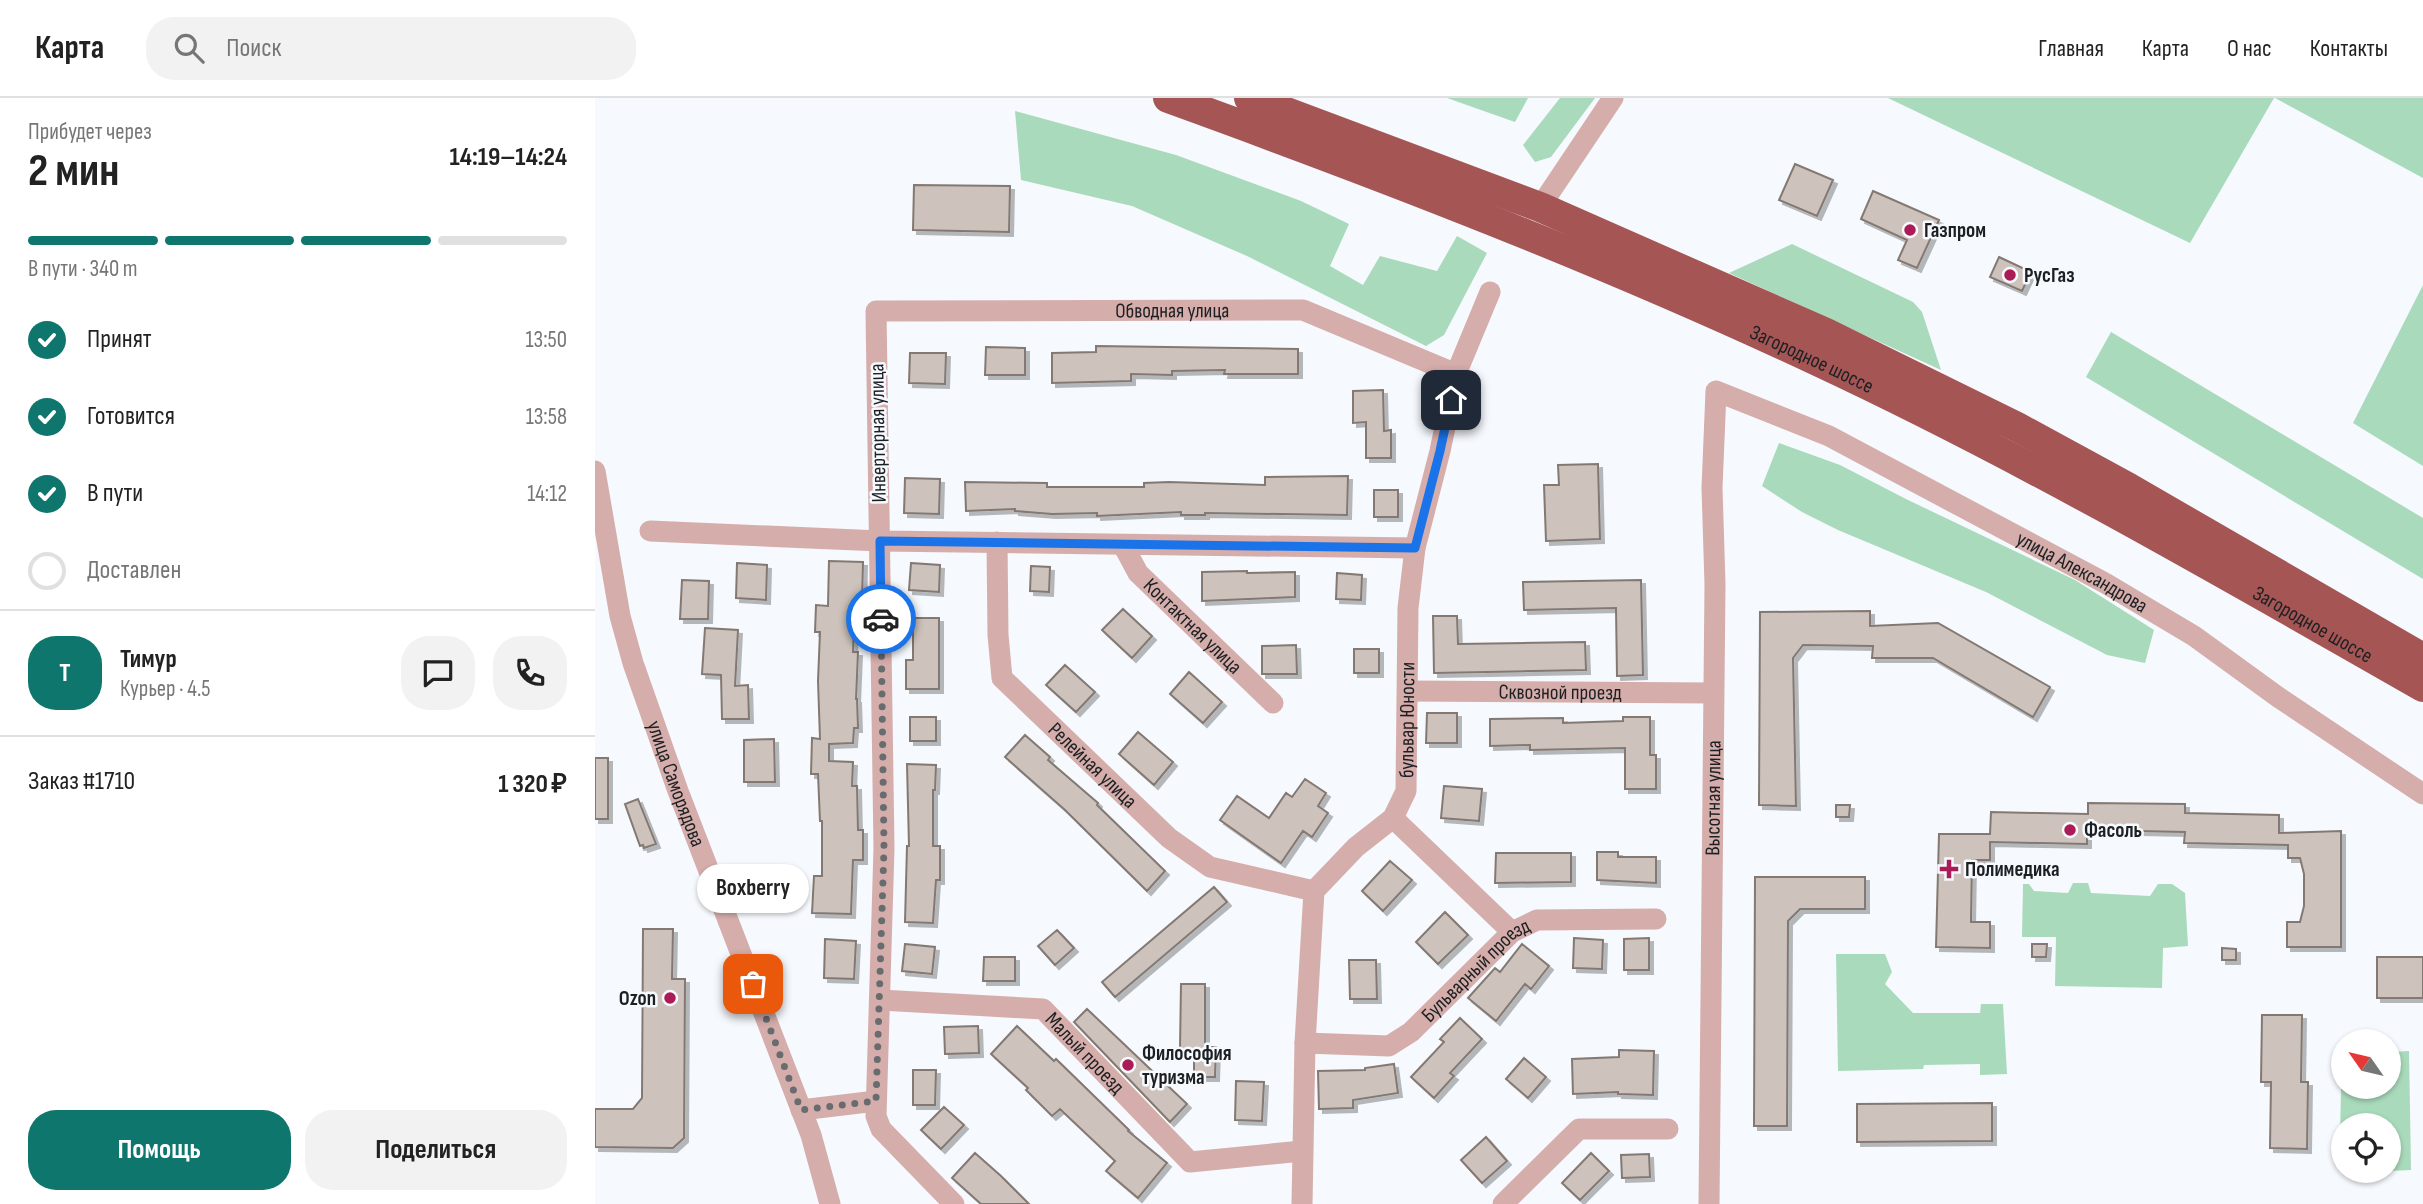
<!DOCTYPE html>
<html lang="ru">
<head>
<meta charset="utf-8">
<style>
	body { margin:0; font-family:"Sofia Sans Condensed",sans-serif; background:#f2f2f2; color:#222; height:100vh; display:flex; flex-direction:column; font-size:26px; white-space:nowrap }
	* { box-sizing:border-box; margin:0 }
	p { font-size:23px; color:#767676 }
	.icon { flex:none; width:38px; height:38px; fill:none; stroke:currentColor; stroke-width:2; stroke-linecap:round; stroke-linejoin:round }
	.map { position:relative; flex:1; overflow:hidden }
	.sheet { display:flex; flex-direction:column; background:#fff; width:595px }
	.sheet>* { flex:none }
	.needle { width:46px; rotate:304deg }
	.fabs { position:absolute; left:1736px; top:931px; display:grid; gap:14px }
	.fabs a { display:grid; place-items:center; width:70px; height:70px; border-radius:50%; background:#fff; box-shadow:0 2px 5px #0004; font-size:35px }
	.pin { position:absolute; display:grid; place-items:center; width:60px; height:60px; color:#fff; margin:-30px; border-radius:14px; box-shadow:0 4px 10px #0006 }
	.courier { position:absolute; display:grid; place-items:center; width:70px; height:70px; margin:-35px; border:5px solid #1a73e8; border-radius:50%; background:#fff; color:#222; box-shadow:0 2px 9px #0007 }
	.bubble { position:absolute; height:49px; border-radius:24px; background:#fff; box-shadow:0 2px 5px #0004; font-size:23px; font-weight:700; line-height:49px; text-align:center }
	.head em { font-style:normal; font-weight:700 }
	.head div { display:flex; flex-direction:column-reverse }
	.head { display:flex; align-items:center; justify-content:space-between; height:119px; padding:0 28px }
	h1 { font-size:46px; font-weight:700; line-height:52px }
	.bar { display:grid; grid-template-columns:repeat(4,1fr); gap:10px 7px; align-content:center; height:84px; padding:0 28px }
	.bar i { height:9px; border-radius:5px; background:#e0e0e0 }
	.bar .active { background:#0f766e }
	.bar p { grid-column:span 4 }
	.line { display:flex; align-items:center; gap:18px; padding:0 28px; border-top:2px solid #e0e0e0 }
	.line div { flex:1 }
	.round { display:grid; place-items:center; flex:none; width:74px; height:74px; border-radius:28px; background:#f2f2f2 }
	ol { padding:0 28px; list-style:none }
	li { display:flex; align-items:center; gap:21px; height:77px }
	li p { margin-inline-start:auto }
	li .icon { padding:7px; border-radius:50%; background:#0f766e; color:#fff; stroke-width:4 }
	li:last-child { color:#767676 }
	li i { width:38px; height:38px; border:4px solid #e0e0e0; border-radius:50% }
	.primary-button { display:flex; gap:14px; margin-top:auto; padding:14px 28px }
	.primary-button a { flex:1; height:80px; border-radius:28px; background:#0f766e; color:#fff; font-size:28px; font-weight:700; line-height:80px; text-align:center }
	.primary-button a+a { background:#f2f2f2; color:#222 }
	header { display:flex; align-items:center; gap:42px; box-sizing:border-box; height:98px; padding:0 35px; background:#fff; border-bottom:2px solid #e0e0e0 }
	header strong { font-size:33px }
	nav { display:flex; gap:38px; margin-inline-start:auto; font-size:24px }
	.search { width:490px; height:63px; background:#f2f2f2; display:flex; align-items:center; gap:18px; box-sizing:border-box; padding:0 24px; border-radius:28px; color:#767676; font-size:26px }
	main { display:flex; flex:1; min-height:0 }
	.map>svg:first-child { display:block }
	.green { fill:#a9dabb }
	.building { fill:#cec3bc; stroke:#837972; stroke-width:2; filter:url(#shadow) }
	.lines { fill:none; stroke-linecap:round; stroke-linejoin:round }
	.minor { stroke:#d5adab; stroke-width:21 }
	.highway { stroke:#a45554; stroke-width:30 }
	.done { stroke:#696c6f; stroke-width:7; stroke-dasharray:0 12.6 }
	.route { stroke:#1a73e8; stroke-width:9 }
	.poi-dot { fill:#ab1c56; stroke:#f6f9fd; stroke-width:2.5 }
	.labels { text-anchor:middle; dominant-baseline:central; stroke-width:5; stroke-linejoin:round; paint-order:stroke }
	.poi-label { font-size:21px; font-weight:bold; fill:#1d2023; stroke:#f6f9fd; text-anchor:start }
	.street-label { font-size:21px; fill:#1d2023; stroke:#f6f9fd }
</style>
</head>
<body>
<header>
<strong>Карта</strong>
<div class="search"><svg class="icon" aria-label="search" viewBox="0 0 24 24"><circle cx="10" cy="10" r="6"/><path d="M15 15l6 6"/></svg>Поиск</div>
<nav><a>Главная</a><a>Карта</a><a>О нас</a><a>Контакты</a></nav>
</header>
<main>
<section class="sheet">
<div class="head"><div><h1>2 мин</h1><p>Прибудет через</p></div><em>14:19–14:24</em></div>
<div class="bar"><i class="active"></i><i class="active"></i><i class="active"></i><i></i><p>В пути · 340 m</p></div>
<ol>
<li><svg class="icon" aria-label="check" viewBox="0 0 24 24"><path d="M5 12l5 5 9-10"/></svg>Принят<p>13:50</p></li>
<li><svg class="icon" aria-label="check" viewBox="0 0 24 24"><path d="M5 12l5 5 9-10"/></svg>Готовится<p>13:58</p></li>
<li><svg class="icon" aria-label="check" viewBox="0 0 24 24"><path d="M5 12l5 5 9-10"/></svg>В пути<p>14:12</p></li>
<li><i></i>Доставлен</li>
</ol>
<div class="line" style="height:126px"><b class="round" style="background:#0f766e;color:#fff">Т</b><div><b>Тимур</b><p>Курьер · 4.5</p></div><a class="round"><svg class="icon" aria-label="chat" viewBox="0 0 24 24"><path d="M4 5h16v11H9l-5 4z"/></svg></a><a class="round"><svg class="icon" aria-label="phone" viewBox="0 0 24 24"><path d="M5 4h4l2 5-3 2q2 4 5 5l2-3 5 2v4C11 20 4 13 5 4z"/></svg></a></div>
<div class="line" style="height:91px"><div>Заказ #1710</div><b>1 320 ₽</b></div>
<div class="primary-button"><a>Помощь</a><a>Поделиться</a></div>
</section>
<div class="map">
<svg width="1828" height="1106" viewBox="0 0 1828 1106">
	<defs>
		<filter id="shadow"><feDropShadow dx="4" dy="4" stdDeviation="0" flood-color="#0004"/></filter>
	</defs>
	<rect width="100%" height="100%" fill="#f6f9fd"/>
	<path class="green" d="M852 0H933L920 24Z
		M965 0H1000L956 59 940 64 928 47Z
		M1293 0H1679L1595 145Z
		M1680 0H1828V80Z
		M420 13 581 57 706 103 754 126 735 168 768 187 785 158 842 173 862 138 892 155 849 237 831 248 652 158 537 108 426 82Z
		M1197 146 1318 204 1327 214 1346 272 1134 175Z
		M1828 187V368L1758 325Z
		M1516 234 1828 420V481L1491 279Z
		M1184 345 1245 367 1311 401 1480 482 1559 532 1550 565 1512 557 1391 494 1243 432 1207 414 1167 388Z
		M1478 785H1493L1496 795 1555 798 1563 786H1577L1590 795 1593 848 1568 850 1567 890 1460 888 1461 839H1427L1428 786H1434L1439 793 1473 795Z
		M1241 856H1290L1297 874 1290 886 1318 915H1385L1386 906H1408L1412 976 1385 977V966L1329 967 1328 971 1243 973Z
		M1747 943H1758H1748V989H1794V954L1814 953 1816 1072 1794 1073V1027H1748V1039H1745Z"/>
	<path class="building" d="M1200 66 1238 82 1222 118 1184 102Z
		M319 87 415 88 414 134 318 132Z
		M1278 93 1344 122 1322 170 1303 162 1312 142 1266 121Z
		M1404 159 1436 174 1427 193 1395 179Z
		M501 248 703 251V276H629L630 272 577 273V277L536 276V283L457 285V255L501 254Z
		M391 249 430 250V277H390Z
		M315 255H351L350 286 314 285Z
		M788 292 789 333 796 332V360H771V324L758 325V293Z
		M1003 366 1005 441 951 443 949 387H964L963 367Z
		M753 378 752 417 610 415V417H586V414L502 418V415L457 416 420 413V411L371 413 370 384 452 385V389H549V385L574 384 670 387V379Z
		M310 380 345 381 344 416 309 415Z
		M779 392H803V419H779Z
		M234 463 268 464 267 502 260 501 258 554H263L261 601H262L263 630H259L258 645 234 646V663L258 664 257 688H262L263 732H268V762H258L256 816 217 815 219 778H227V723H225L223 676H216L217 640 225 641 223 583 225 534H220L221 507 233 508Z
		M142 465 172 467 171 502 141 500Z
		M316 465 345 467 344 494 314 492Z
		M436 468 455 469 454 494 435 493Z
		M652 473V475L700 474V499L607 503V474Z
		M742 475 767 477 766 502 741 501Z
		M87 482 114 483 113 521H85Z
		M1046 482 1048 577 1022 578 1021 510 929 512 928 484Z
		M528 511 557 538 537 560 507 532Z
		M1275 513V528L1343 525 1455 589 1438 619 1338 560H1277L1278 548 1208 547 1198 560 1201 708 1164 707 1165 514Z
		M838 518H862L863 546 990 544 991 572 839 575Z
		M318 520H344V591H311V562H318Z
		M110 530 143 532 140 588 153 587 154 621H127L126 577 107 576Z
		M701 547 702 576H667V548Z
		M759 551H784V575H759Z
		M470 567 500 594 481 614 451 587Z
		M594 574 627 604 608 625 575 596Z
		M832 615H862V645H831Z
		M315 619H341V643H315Z
		M1028 619H1055V657H1061V691H1030V650L935 652V647L895 648V621L968 620V625L1028 623Z
		M543 634 578 664 559 687 524 656Z
		M430 637 455 659 453 662 503 705 502 707 570 773 552 793 470 712 410 659Z
		M179 641 180 684H149V642Z
		M0 660H13V721H0Z
		M312 666 341 667 340 692H338V748H345V782H341L338 825 310 824 312 748H314Z
		M710 681 731 695 723 708 733 715 717 739 708 733 686 765 625 722 642 698 674 720 691 695 697 699Z
		M849 688 887 691 884 723 846 720Z
		M43 701 61 746 49 750 48 747 45 748 30 706Z
		M1493 705 1590 706V715L1684 717V735L1746 733V849H1692V824H1705L1709 808V776L1705 760H1693V747L1589 745 1590 734 1492 732V746L1395 744V762H1377L1376 824H1395V850L1341 849 1344 736H1395L1396 714 1493 716Z
		M1241 707H1255L1254 719H1241Z
		M1002 754H1023V759H1061V785L1002 782Z
		M901 755H976V784L900 785Z
		M795 763 817 782 788 813 767 793Z
		M1160 779H1270V811H1205L1193 823 1192 1028H1159Z
		M619 789 632 804 520 899 507 884Z
		M850 814 873 837 843 866 821 844Z
		M48 831H78L77 881H90L89 1040 78 1050 0 1049V1011H38L47 1000Z
		M462 832 479 850 460 867 443 848Z
		M979 840 1008 842 1007 871 978 870Z
		M1054 840V872H1029V841Z
		M230 841 261 843 259 881 229 880Z
		M310 846 340 849 337 876 307 873Z
		M927 846 954 868 936 891 930 886 901 923 873 900 900 870 905 874Z
		M1437 846H1452L1451 859H1437Z
		M1627 850 1641 851V862H1627Z
		M389 859H420V883H388Z
		M1782 859H1828V900H1782Z
		M754 862H781L782 901H755Z
		M586 886H610V949H621L620 979H599V952L585 951Z
		M492 911 592 1006 575 1024 479 924Z
		M1667 917H1707L1706 984H1713L1712 1051 1675 1050 1676 984H1666Z
		M865 920 887 941 855 975 859 978 839 1000 816 979 849 944 845 941Z
		M383 928 384 955 350 956 349 929Z
		M422 928 459 963 461 961 534 1032 533 1033 572 1065 543 1100 511 1073 520 1063 465 1011 457 1018 431 992 433 990 396 956Z
		M1024 952 1059 953 1058 997 1023 996V994L978 996 977 961 1024 959Z
		M929 960 951 979 933 1000 911 981Z
		M799 966 803 995 758 1002V1010L724 1011 723 973 770 972V970Z
		M318 972H341L340 1007H318Z
		M641 983 669 984 667 1023 640 1022Z
		M1397 1005V1043L1262 1044V1006Z
		M349 1009 369 1027 346 1051 326 1032Z
		M891 1039 912 1063 887 1085 866 1062Z
		M380 1055 406 1078 434 1106H386L357 1080Z
		M996 1055 1014 1073 985 1102 967 1085Z
		M1054 1056 1055 1079 1027 1080 1026 1057Z"/>
	<g class="lines">
		<g class="minor">
			<path d="M945 109 1018 0"/>
			<path id="s1" d="M0 373 25 518 38 565 83 693 216 1037 235 1106"/>
			<path d="M55 433 285 443 820 450"/>
			<path id="s2" d="M402 444 403 537 407 580 574 740 615 769 719 793"/>
			<path id="s3" d="M528 447 543 475 678 605"/>
			<path id="s4" d="M813 593 1118 595"/>
			<path d="M798 720 917 834"/>
			<path id="s5" d="M285 902 448 911 595 1064 707 1053"/>
			<path id="s6" d="M710 945 794 948 816 934 917 834 942 822 1061 821"/>
			<path d="M206 1012 281 1003"/>
			<path id="s7" d="M359 1106 286 1031 281 1018 289 750 281 213 708 212 861 276"/>
			<path id="s8" d="M707 1106 710 945 719 793 761 749 798 720 811 693 813 510 820 450 845 353 861 276 895 194"/>
			<path d="M908 1106 984 1031H1073"/>
			<path id="s9" d="M1114 1106 1120 486 1117 390 1121 293 1234 338 1510 485 1599 538 1683 599 1828 696"/>
		</g>
		<g class="highway">
			<path id="s10" d="M573 0C791 79 1009 163 1220 262 1428 359 1628 475 1828 589"/>
			<path d="M654 0 945 109 1231 235 1422 329 1534 390 1828 560"/>
		</g>
	</g>
	<g class="lines">
		<path class="done" d="M158 886 206 1012 281 1003 289 750 286 521"/>
		<path class="route" d="M286 521 285 443 820 450 845 353 856 302"/>
	</g>
	<g class="poi-dot">
		<circle cx="1315" cy="132" r="7"/>
		<circle cx="1415" cy="177" r="7"/>
		<circle cx="1475" cy="732" r="7"/>
		<path d="M1350.5 760.5h7v7h7v7h-7v7h-7v-7h-7v-7h7z"/>
		<circle cx="75" cy="900" r="7"/>
		<circle cx="533" cy="967" r="7"/>
	</g>
	<g class="labels">
		<g class="poi-label">
			<text x="1329" y="132">Газпром</text>
			<text x="1429" y="177">РусГаз</text>
			<text x="1489" y="732">Фасоль</text>
			<text x="1370" y="771">Полимедика</text>
			<text x="61" y="900" text-anchor="end">Ozon</text>
			<text x="547" y="955">Философия<tspan x="547" dy="24">туризма</tspan></text>
		</g>
		<g class="street-label">
			<text stroke="none"><textPath href="#s7" startOffset="1220">Обводная улица</textPath></text>
			<text stroke="none"><textPath href="#s10" startOffset="695">Загородное шоссе</textPath></text>
			<text transform="translate(283 335) rotate(-91)">Инверторная улица</text>
			<text stroke="none"><textPath href="#s9" startOffset="1222">улица Александрова</textPath></text>
			<text stroke="none"><textPath href="#s10" startOffset="1262">Загородное шоссе</textPath></text>
			<text stroke="none"><textPath href="#s3" startOffset="108">Контактная улица</textPath></text>
			<text stroke="none"><textPath href="#s4" startOffset="152">Сквозной проезд</textPath></text>
			<text stroke="none"><textPath href="#s8" startOffset="522">бульвар Юности</textPath></text>
			<text stroke="none"><textPath href="#s2" startOffset="262">Релейная улица</textPath></text>
			<text stroke="none"><textPath href="#s1" startOffset="324">улица Саморядова</textPath></text>
			<text stroke="none"><textPath href="#s9" startOffset="406">Высотная улица</textPath></text>
			<text stroke="none"><textPath href="#s6" startOffset="200">Бульварный проезд</textPath></text>
			<text stroke="none"><textPath href="#s5" startOffset="224">Малый проезд</textPath></text>
		</g>
	</g>
</svg>
<div class="fabs">
<a><svg class="needle" viewBox="-14 -14 28 28"><path d="M0-13l5 13h-10z" fill="#e53935"/><path d="M0 13l5-13h-10z" fill="#767676"/></svg></a>
<a><svg class="icon" aria-label="locate" viewBox="0 0 24 24"><circle cx="12" cy="12" r="6"/><path d="M12 2v4M12 18v4M2 12h4M18 12h4"/></svg></a>
</div>
<div class="pin" style="left:158px;top:886px;background:#ea580c"><svg class="icon" aria-label="bag" viewBox="0 0 24 24"><path d="M5 8h14l-1 12H6zM9 8a3 3 0 0 1 6 0"/></svg></div>
<div class="pin" style="left:856px;top:302px;background:#1f2937"><svg class="icon" aria-label="home" viewBox="0 0 24 24"><path d="M3 11l9-7 9 7M6 9v11h12V9"/></svg></div>
<div class="courier" style="left:286px;top:521px"><svg class="icon" aria-label="car" viewBox="0 0 24 24"><path d="M5 17H2v-5l4-1 3-4h7l3 4 3 1v5h-3M9 17h6M6 11h13"/><circle cx="7" cy="17" r="2"/><circle cx="17" cy="17" r="2"/></svg></div>
<div class="bubble" style="left:102px;top:766px;width:112px">Boxberry</div>
</div>
</main>
</body>
</html>
